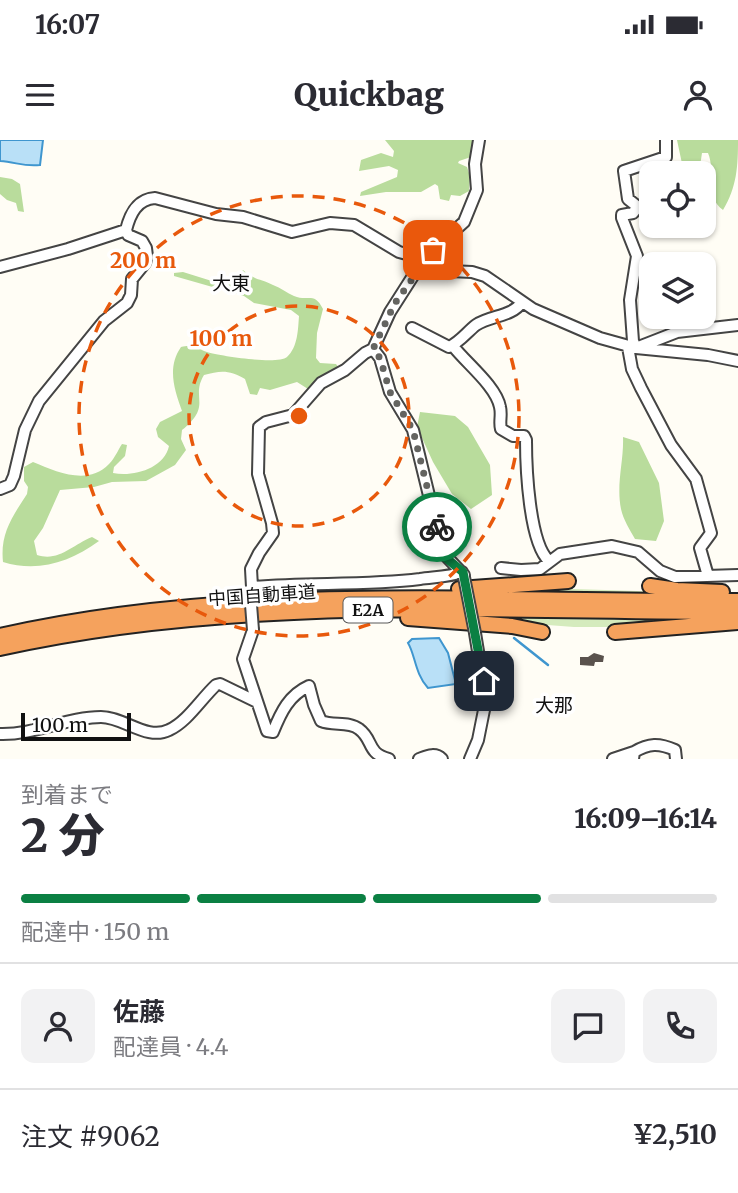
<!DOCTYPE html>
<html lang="ja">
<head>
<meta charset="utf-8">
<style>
	body { margin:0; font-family:Merriweather,"Noto Sans JP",serif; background:#f2f2f3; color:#2b2b33; height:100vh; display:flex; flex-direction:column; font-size:26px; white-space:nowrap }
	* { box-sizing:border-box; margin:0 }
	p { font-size:23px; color:#7c7c81 }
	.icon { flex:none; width:38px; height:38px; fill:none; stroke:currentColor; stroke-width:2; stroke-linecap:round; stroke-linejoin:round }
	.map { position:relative; height:619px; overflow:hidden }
	.drawer { display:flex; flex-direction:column; background:#fff; flex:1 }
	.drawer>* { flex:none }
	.buttons { position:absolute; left:639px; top:21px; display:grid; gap:14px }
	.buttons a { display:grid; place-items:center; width:77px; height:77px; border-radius:14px; background:#fff; box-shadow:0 2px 5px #0004; font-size:35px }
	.scale { position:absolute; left:21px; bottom:18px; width:110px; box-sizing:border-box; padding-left:7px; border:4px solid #111; border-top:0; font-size:19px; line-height:24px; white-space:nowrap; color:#111; -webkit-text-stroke:5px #fff; paint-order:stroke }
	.pin { position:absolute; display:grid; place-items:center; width:60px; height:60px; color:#fff; margin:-30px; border-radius:14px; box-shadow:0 4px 10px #0006 }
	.courier { position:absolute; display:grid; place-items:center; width:70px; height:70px; margin:-35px; border:5px solid #0b8043; border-radius:50%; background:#fff; color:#222; box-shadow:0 2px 9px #0007 }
	.head em { font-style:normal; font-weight:800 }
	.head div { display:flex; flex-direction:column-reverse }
	.head { display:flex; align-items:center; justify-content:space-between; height:119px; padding:0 21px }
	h1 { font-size:46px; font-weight:800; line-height:52px }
	.bar { display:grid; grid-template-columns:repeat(4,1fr); gap:10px 7px; align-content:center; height:84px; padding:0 21px }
	.bar i { height:9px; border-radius:5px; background:#e1e1e2 }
	.bar .current { background:#0b8043 }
	.bar p { grid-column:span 4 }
	.line { display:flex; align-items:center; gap:18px; padding:0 21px; border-top:2px solid #e1e1e2 }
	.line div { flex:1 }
	.round { display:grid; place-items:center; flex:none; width:74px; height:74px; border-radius:14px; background:#f2f2f3 }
	.status { display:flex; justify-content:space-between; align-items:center; height:49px; padding:0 35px; background:#fff; direction:ltr }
	.status svg { height:19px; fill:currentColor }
	header { display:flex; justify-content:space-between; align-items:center; height:91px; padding:0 21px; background:#fff; font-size:32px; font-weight:800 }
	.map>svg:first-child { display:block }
	.green { fill:#d5ebbd }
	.forest { fill:#b9dc9c }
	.water { fill:#b9e0f7; stroke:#3f96cf; stroke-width:2 }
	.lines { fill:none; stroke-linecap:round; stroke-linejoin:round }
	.stream { stroke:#3f96cf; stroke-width:2.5 }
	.building { fill:#5a524d }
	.minor-casing { stroke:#444; stroke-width:14 }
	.highway-casing { stroke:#222; stroke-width:18 }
	.minor { stroke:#fff; stroke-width:10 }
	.highway { stroke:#f5a25d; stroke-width:14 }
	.minor-bridge-casing { stroke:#444; stroke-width:14; stroke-linecap:butt }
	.minor-bridge { stroke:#fff; stroke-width:10 }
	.done { stroke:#646461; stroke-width:7; stroke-dasharray:0 12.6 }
	.route { stroke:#0b8043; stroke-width:9 }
	.ring { fill:none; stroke:#e8590c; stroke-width:3.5; stroke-dasharray:12 9 }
	.labels { text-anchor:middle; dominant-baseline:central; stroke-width:7; stroke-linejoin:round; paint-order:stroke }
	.shield { fill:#fff; stroke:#585858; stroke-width:2 }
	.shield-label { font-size:16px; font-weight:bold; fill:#111 }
	.street-label { font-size:18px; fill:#111; stroke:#fff }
	.neighbourhood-label { font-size:19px; fill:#111; stroke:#fff }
	.centre { fill:#e8590c; stroke:#fff; stroke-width:3.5 }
	.ring-label { font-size:21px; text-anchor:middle; font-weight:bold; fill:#e8590c; stroke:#fff; stroke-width:7; stroke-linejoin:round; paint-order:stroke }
</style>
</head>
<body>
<div class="status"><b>16:07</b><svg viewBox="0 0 49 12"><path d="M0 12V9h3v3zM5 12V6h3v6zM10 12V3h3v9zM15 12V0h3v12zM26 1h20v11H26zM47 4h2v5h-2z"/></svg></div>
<header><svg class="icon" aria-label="menu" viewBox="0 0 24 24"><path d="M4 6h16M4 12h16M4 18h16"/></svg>Quickbag<svg class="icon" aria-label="person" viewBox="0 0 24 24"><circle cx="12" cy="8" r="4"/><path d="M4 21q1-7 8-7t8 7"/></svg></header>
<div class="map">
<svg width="738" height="619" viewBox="0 0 738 619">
	<rect width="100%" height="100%" fill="#fffdf5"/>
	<path class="green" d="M543 448 699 453 501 451Z
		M412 475 714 478 617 487H574Z"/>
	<path class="forest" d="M385 0H472L474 7 471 17 459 21 458 23 467 27 470 36 469 51 460 56 451 55 449 61 440 59 438 46 435 44 421 52H386L360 56 361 52 397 37 398 30 389 26 359 31 361 20 381 13 393 17 394 11Z
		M677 0H738C738 26 737 47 723 70 704 56 716 32 708 13H702L699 33H684Z
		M0 37 12 39 20 44 24 72 18 71 16 63 7 60 0 54Z
		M243 130C256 141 259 138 273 145 281 148 287 153 294 156 308 162 314 151 323 169L317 193 316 218 320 223 336 224 339 228 308 249 297 242 270 250 260 248 257 255 250 254 245 239C230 230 221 230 204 235 190 258 213 265 182 290L181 299 186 310 175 325 146 341 112 342 94 347 60 350 43 388 34 401 37 415C59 422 72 405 92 397L99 401C70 422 38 433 3 422 0 394 12 377 27 354L28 347 24 341V327L33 322C57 332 88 346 109 324 115 318 118 310 122 304L127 305 125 316 114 327 113 333C133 337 164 329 169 306L158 297 156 289 160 282 182 271C174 249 167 227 181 207 193 204 196 208 207 212 220 216 278 225 287 217 298 207 298 189 299 176L291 170 254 163 244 156 174 136V133L183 132 215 142 239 144 243 142 240 134Z
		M420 272 455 276 468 287 490 325 492 355 471 369 452 354 433 322 417 287Z
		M623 297 639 302 659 343 664 381 656 401 635 399C630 390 623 379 621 369 616 344 624 321 623 297Z"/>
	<path class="water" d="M0 0H43L40 25C24 27 16 22 0 21Z
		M439 498 448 513 456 544 428 548C415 534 415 514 408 503L412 499Z"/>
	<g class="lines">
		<path class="stream" d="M514 498 548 525"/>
	</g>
	<path class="building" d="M594 513 604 516 603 522H595L594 526 580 525V517H588Z"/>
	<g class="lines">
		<g class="minor-casing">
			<path id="minor" d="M0 127 68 109 126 90
				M412 188 449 207C460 202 467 192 476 185 491 175 512 177 522 162
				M453 206C466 223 496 246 500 267 502 275 499 282 501 289L513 296H524L526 300C526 327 529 403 549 421
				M628 207 632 229 641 248 671 305 696 339 711 393 700 408 708 436
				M636 208 633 201 630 160 637 116 622 78V75L633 73 638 67 628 59 624 31 666 17V0
				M636 208 677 192 738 185
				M373 209 380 218 390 252 413 290 443 413 464 435
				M0 349 10 345 14 336 25 290 39 261 104 181 127 163 131 155 132 139 145 123 147 116 146 108 142 101 128 95 126 90C130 74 137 59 155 58L216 74 243 77 292 92 330 83 354 85 399 112 425 119 450 131 472 132 485 136 533 169 600 198 636 208 708 215 738 221
				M501 428 521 430 540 429 560 414 612 406 638 412 660 431 675 437 738 435
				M462 432C450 437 433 437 420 439 364 446 308 442 252 447L251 429 259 413 273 393 272 383 258 334 259 287 266 282 293 275 321 243 345 230 365 213 373 209 390 172 413 136 433 110 464 82 477 50 475 24 479 0
				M253 490 243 519 267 591 273 592C281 572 289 555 309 546L314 565 321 581C333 586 349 581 359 589 374 600 366 613 389 619
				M0 594C35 595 67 577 101 577 124 577 147 601 169 590 187 582 201 559 216 545L220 544 257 562
				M419 619C427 616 435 612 442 619
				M470 619 478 600 486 560 475 493
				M613 619 634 612
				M633 619 634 612C649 603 659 603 675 610L676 619"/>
		</g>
		<g class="highway-casing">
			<path id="highway" d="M650 446 677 450 722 452
				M459 449 568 441
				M408 478 512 486 542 492
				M615 492 738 482
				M0 496C243 441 492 463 738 461
				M0 508C242 454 492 472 738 472"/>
		</g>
		<use href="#minor" class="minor"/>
		<use href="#highway" class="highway"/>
		<g class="minor-bridge-casing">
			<path id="minor-bridge" d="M464 437 475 493
				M250 452 253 490"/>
		</g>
		<use href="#minor-bridge" class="minor-bridge"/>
	</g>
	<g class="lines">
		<path class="done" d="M433 110 395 163 373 209 380 218 390 252 413 290 437 387"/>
		<path class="route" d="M437 387 446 418 463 432 484 541"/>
	</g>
	<g class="ring">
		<circle cx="299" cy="276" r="110"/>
		<circle cx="299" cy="276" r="220"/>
	</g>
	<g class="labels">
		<rect class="shield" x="343.5" y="457.5" width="49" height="25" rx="5"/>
		<g class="shield-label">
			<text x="368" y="470">E2A</text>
		</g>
		<g class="street-label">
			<text transform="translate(262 455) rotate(-4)">中国自動車道</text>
		</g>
		<g class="neighbourhood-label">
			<text x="231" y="143">大東</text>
			<text x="554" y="565">大那</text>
		</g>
	</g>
	<circle cx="299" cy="276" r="10" class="centre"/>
	<g class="ring-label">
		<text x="143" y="128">200 m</text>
		<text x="221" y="206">100 m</text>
	</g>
</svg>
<div class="buttons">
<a><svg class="icon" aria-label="locate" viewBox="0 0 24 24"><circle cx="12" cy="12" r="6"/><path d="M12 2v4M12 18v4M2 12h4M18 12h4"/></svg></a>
<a><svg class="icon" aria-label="layers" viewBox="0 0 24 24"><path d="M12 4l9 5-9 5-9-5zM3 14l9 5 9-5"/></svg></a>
</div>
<div class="scale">100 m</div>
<div class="pin" style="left:433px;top:110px;background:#ea580c"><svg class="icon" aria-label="bag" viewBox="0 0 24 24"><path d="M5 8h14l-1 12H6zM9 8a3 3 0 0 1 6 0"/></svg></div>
<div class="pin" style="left:484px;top:541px;background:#1f2937"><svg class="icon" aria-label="home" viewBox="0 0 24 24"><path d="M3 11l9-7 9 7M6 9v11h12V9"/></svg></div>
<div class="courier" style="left:437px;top:387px"><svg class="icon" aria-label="bike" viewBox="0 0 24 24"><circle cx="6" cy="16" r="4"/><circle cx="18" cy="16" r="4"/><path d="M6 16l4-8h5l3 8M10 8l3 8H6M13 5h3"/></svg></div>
</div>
<section class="drawer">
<div class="head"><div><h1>2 分</h1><p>到着まで</p></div><em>16:09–16:14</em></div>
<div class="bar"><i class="current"></i><i class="current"></i><i class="current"></i><i></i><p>配達中 · 150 m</p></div>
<div class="line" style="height:126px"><a class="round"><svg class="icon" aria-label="person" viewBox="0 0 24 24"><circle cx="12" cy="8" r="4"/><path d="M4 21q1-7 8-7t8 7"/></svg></a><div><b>佐藤</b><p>配達員 · 4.4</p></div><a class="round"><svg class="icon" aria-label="chat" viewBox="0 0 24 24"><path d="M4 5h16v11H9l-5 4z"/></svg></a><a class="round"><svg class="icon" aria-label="phone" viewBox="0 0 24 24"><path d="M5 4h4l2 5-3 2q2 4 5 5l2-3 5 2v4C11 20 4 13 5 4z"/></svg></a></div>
<div class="line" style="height:91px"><div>注文 #9062</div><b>¥2,510</b></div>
</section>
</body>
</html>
